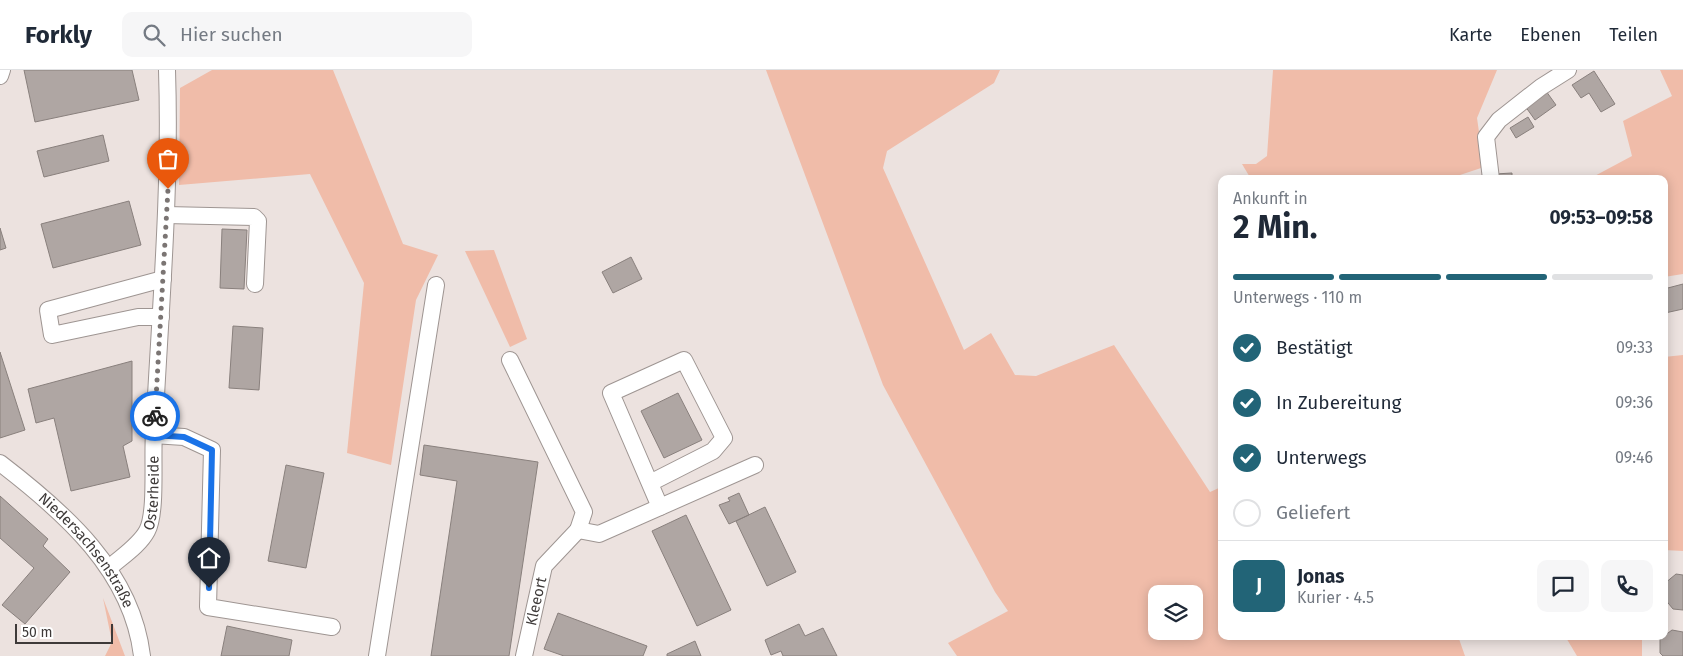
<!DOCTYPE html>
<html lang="de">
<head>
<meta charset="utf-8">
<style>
	body { margin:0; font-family:"Fira Sans",sans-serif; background:#f6f6f7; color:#1f2937; height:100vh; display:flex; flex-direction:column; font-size:19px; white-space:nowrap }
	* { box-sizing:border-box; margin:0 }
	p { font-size:16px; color:#747a83 }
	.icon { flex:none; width:28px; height:28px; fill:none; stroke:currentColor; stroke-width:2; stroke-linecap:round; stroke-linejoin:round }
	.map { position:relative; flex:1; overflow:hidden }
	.details { position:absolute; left:1218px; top:105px; width:450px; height:465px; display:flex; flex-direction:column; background:#fff; border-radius:10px; box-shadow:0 2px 12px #0003 }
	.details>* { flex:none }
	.controls { position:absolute; left:1148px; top:515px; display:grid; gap:10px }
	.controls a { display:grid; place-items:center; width:55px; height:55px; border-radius:10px; background:#fff; box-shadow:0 2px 12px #0003; font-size:25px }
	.scale { position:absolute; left:15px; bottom:12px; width:98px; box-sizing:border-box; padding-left:5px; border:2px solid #3e3a39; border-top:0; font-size:14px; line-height:18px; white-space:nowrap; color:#3e3a39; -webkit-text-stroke:4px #fff; paint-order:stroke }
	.pin { position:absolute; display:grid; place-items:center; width:42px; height:42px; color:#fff; margin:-51px -21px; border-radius:50% 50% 50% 0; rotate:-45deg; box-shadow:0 0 5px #0007 }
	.pin .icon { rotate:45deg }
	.courier { position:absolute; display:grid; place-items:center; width:50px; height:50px; margin:-25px; border:4px solid #1a73e8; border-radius:50%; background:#fff; color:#222; box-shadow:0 1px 6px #0007 }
	.overview em { font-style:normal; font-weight:700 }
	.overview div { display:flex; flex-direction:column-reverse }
	.overview { display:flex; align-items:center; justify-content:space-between; height:85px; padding:0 15px }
	h1 { font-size:32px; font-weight:700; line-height:38px }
	.bar { display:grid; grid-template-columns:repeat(4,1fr); gap:8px 5px; align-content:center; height:60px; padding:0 15px }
	.bar i { height:6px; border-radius:4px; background:#e0e1e3 }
	.bar .selected { background:#226477 }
	.bar p { grid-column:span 4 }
	.line { display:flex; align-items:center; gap:12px; padding:0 15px; border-top:1px solid #e0e1e3 }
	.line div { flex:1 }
	.round { display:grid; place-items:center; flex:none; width:52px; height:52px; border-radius:10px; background:#f6f6f7 }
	ol { padding:0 15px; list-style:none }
	li { display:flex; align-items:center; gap:15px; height:55px }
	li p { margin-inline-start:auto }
	li .icon { padding:5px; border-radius:50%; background:#226477; color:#fff; stroke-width:4 }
	li:last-child { color:#747a83 }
	li i { width:28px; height:28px; border:2px solid #e0e1e3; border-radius:50% }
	header { display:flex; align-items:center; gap:30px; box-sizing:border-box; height:70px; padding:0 25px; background:#fff; border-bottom:1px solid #e0e1e3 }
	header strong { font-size:24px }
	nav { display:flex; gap:28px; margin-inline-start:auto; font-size:18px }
	.search { width:350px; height:45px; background:#f6f6f7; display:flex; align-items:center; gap:12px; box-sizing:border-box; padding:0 18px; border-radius:10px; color:#747a83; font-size:19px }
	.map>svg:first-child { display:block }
	.green { fill:#f0bca9; fill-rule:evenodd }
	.building { fill:#afa6a3; stroke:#89807d }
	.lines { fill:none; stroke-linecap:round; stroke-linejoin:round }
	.minor-casing { stroke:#9e9592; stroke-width:18 }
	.minor { stroke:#fff; stroke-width:16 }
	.done { stroke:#7b7573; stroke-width:5; stroke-dasharray:0 9 }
	.route { stroke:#1a73e8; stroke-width:6 }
	.labels { text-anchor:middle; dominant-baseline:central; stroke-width:4; stroke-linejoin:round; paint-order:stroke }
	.street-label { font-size:15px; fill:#3e3a39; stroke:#fff }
</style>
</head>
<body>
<header>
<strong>Forkly</strong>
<div class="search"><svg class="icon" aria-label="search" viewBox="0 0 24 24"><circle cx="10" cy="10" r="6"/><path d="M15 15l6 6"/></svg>Hier suchen</div>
<nav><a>Karte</a><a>Ebenen</a><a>Teilen</a></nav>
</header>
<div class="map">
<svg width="1683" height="586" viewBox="0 0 1683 586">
	<rect width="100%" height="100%" fill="#ece2df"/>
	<path class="green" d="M212 0H333L403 174 438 185 416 230 391 395 347 383 364 213 310 104 179 115 180 18Z
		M766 0H1000L994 13 887 81 883 98 964 280 991 263 1015 305 1036 306 1114 275 1210 422 1221 417V566H1458L1465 586H957L948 573 1008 541 995 522 883 315ZM1156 524H1194V561H1156Z
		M1273 0H1497L1477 48 1484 97 1448 109H1251L1242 94H1256L1267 86Z
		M1660 0H1683V204L1664 207V109H1589L1632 86 1623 51 1672 26Z
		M494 180 527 269 510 277 465 181Z
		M1683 285V481L1664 480V287Z
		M103 528 125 586H105L112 572Z
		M1565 566H1642V586H1577Z"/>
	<path class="building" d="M24 0H132L139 30 35 52Z
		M1594 1 1615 34 1601 42 1589 23 1581 28 1572 15Z
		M1546 21 1556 35 1535 50 1525 36Z
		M1528 47 1534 57 1516 68 1510 58Z
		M103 65 109 91 44 107 37 81Z
		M1512 103V109H1496L1495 104Z
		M129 131 141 175 53 198 41 154Z
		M0 158 6 178 0 180Z
		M222 159 247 160 244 219 220 218Z
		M631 187 642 209 613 223 602 202Z
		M1683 214V239L1665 243 1664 219Z
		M233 256 263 258 259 320 229 318Z
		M0 282 25 360 0 368Z
		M132 291V371L123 376 130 407 71 421 54 348 36 353 28 319Z
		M678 323 702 370 664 388 641 341Z
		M424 375 538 392 509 586H431L457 411 420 405Z
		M286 395 324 403 306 498 268 491Z
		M739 423 749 445 729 454 719 435 730 431 728 428Z
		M0 426 48 469 43 476 70 502 25 554 2 535 34 498 0 468Z
		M765 437 796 502 767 516 736 451Z
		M686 445 731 540 697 556 652 461Z
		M1676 504 1683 505V540L1673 539 1664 528V514Z
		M558 543 647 576 643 586H564L544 579Z
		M799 554 805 566 823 558 837 586H783L781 581 771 585 765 570Z
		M227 556 292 570 289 586H221Z
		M1672 560 1683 562V586H1663L1660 583V569Z
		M695 571 701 586H667V584Z"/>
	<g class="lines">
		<g class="minor-casing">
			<g id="minor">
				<path d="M0 6 2 0"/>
				<path d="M1491 109 1486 67 1499 50 1541 17 1568 0"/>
				<path d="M166 145 254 147 258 151 255 214"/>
				<path d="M161 247H138L52 265 48 240 163 209"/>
				<path d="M510 290 584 442 578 460 599 464 755 395"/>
				<path d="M153 365 184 367 212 380 208 537 332 557"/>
				<path id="s1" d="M0 393C64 442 132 501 142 586"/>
				<path d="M650 413 713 381 724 368 684 290 611 323 660 437"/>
				<path id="s2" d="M109 498C121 487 139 476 147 461 157 443 152 387 154 363 160 242 171 121 167 0"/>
				<path d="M377 586 436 215"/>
				<path id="s3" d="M524 586 544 496 578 460"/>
			</g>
		</g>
		<use href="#minor" class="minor"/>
	</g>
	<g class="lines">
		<path class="done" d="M155 346 168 119"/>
		<path class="route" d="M155 346 154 365 184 367 212 380 209 518"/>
	</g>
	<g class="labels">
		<g class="street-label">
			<text stroke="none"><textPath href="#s2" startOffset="92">Osterheide</textPath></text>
			<text stroke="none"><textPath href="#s1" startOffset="124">Niedersachsenstraße</textPath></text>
			<text stroke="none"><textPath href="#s3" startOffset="56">Kleeort</textPath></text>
		</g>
	</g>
</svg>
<div class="controls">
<a><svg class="icon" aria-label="layers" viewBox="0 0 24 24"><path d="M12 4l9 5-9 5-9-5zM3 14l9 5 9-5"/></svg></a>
</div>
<div class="scale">50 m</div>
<div class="pin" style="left:168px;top:119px;background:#ea580c"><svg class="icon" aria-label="bag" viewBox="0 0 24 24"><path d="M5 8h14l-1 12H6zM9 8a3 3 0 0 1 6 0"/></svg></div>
<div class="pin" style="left:209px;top:518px;background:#1f2937"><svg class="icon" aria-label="home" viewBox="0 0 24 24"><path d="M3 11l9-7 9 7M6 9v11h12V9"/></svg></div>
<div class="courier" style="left:155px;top:346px"><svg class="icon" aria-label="bike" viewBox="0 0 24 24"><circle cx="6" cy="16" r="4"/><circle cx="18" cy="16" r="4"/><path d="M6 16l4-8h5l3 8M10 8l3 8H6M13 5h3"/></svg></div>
<section class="details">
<div class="overview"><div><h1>2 Min.</h1><p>Ankunft in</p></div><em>09:53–09:58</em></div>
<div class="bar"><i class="selected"></i><i class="selected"></i><i class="selected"></i><i></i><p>Unterwegs · 110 m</p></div>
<ol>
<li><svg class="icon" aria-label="check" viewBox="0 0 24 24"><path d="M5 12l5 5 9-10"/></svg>Bestätigt<p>09:33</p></li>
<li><svg class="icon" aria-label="check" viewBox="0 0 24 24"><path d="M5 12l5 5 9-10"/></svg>In Zubereitung<p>09:36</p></li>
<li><svg class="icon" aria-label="check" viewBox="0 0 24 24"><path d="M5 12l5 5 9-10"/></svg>Unterwegs<p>09:46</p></li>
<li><i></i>Geliefert</li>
</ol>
<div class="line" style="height:90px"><b class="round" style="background:#226477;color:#fff">J</b><div><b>Jonas</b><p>Kurier · 4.5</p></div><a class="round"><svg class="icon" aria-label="chat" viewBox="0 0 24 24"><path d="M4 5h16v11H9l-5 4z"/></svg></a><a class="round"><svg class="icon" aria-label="phone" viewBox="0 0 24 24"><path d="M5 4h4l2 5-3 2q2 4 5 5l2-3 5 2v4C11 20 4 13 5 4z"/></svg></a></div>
</section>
</div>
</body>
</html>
